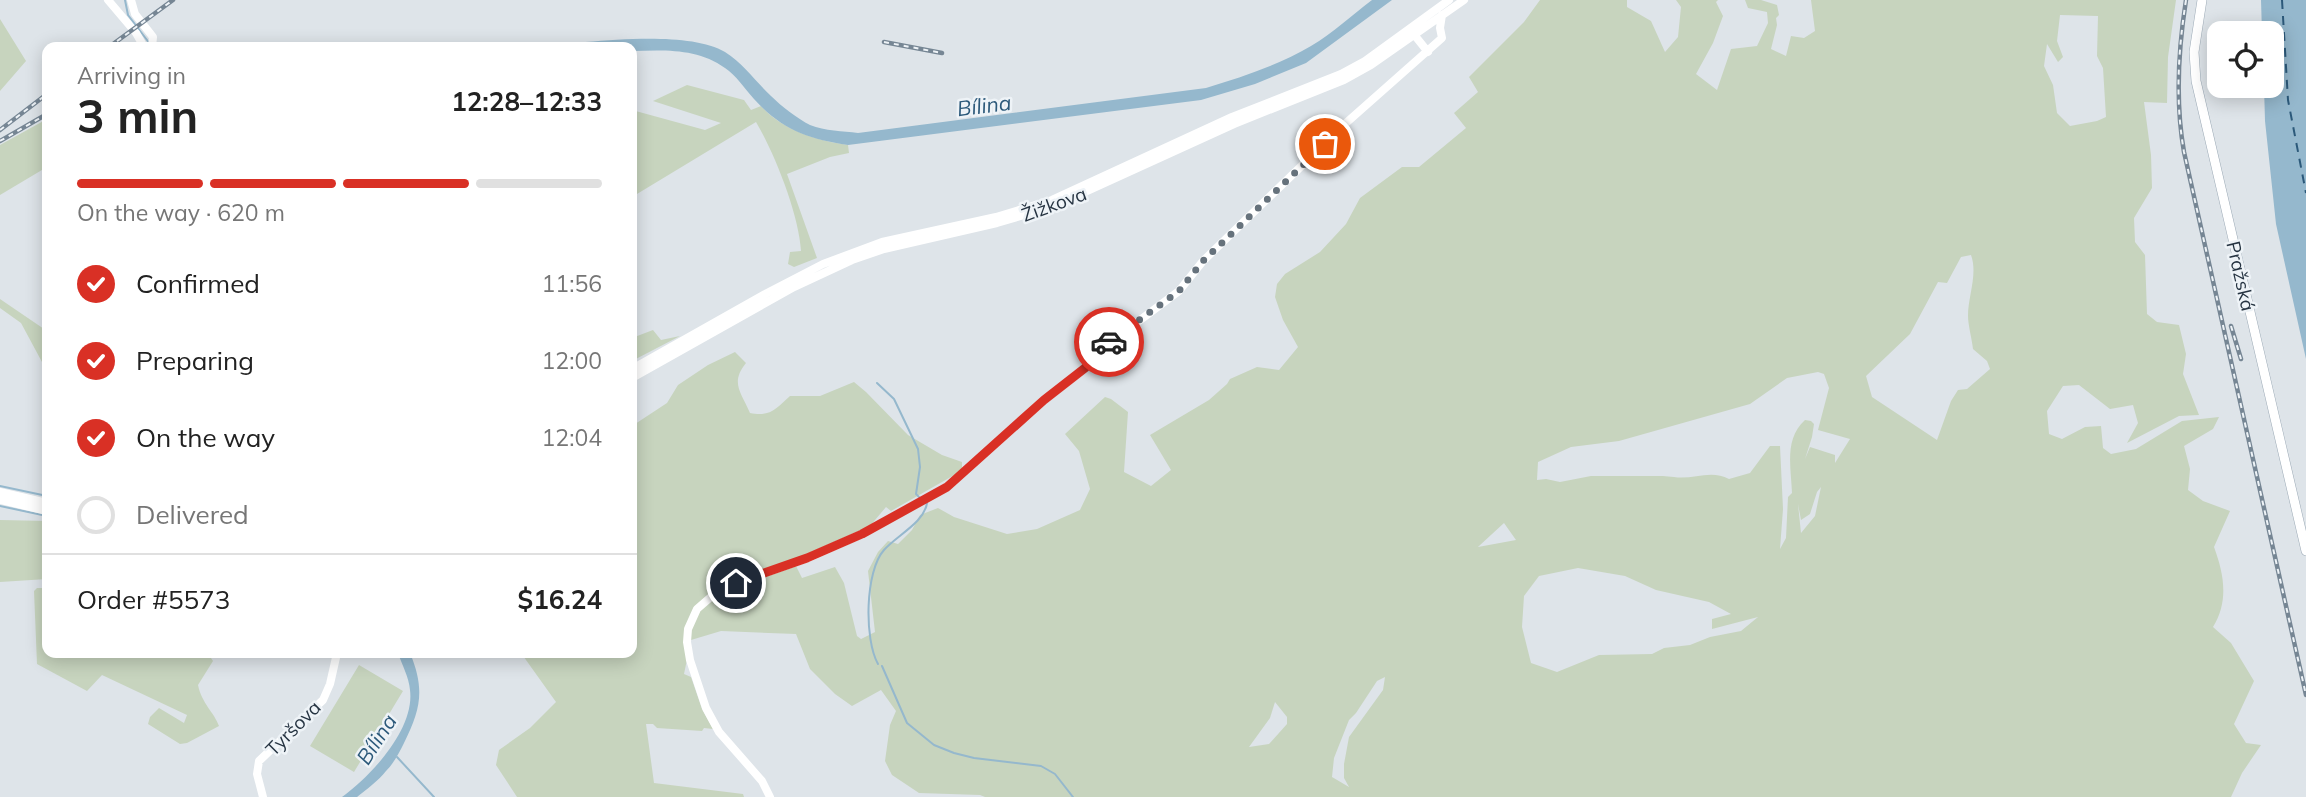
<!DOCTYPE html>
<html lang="en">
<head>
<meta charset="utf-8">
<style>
	body { margin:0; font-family:Mulish,sans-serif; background:#f2f2f2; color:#222; height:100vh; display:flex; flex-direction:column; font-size:26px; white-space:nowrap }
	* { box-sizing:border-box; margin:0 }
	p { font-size:23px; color:#767676 }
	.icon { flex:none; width:38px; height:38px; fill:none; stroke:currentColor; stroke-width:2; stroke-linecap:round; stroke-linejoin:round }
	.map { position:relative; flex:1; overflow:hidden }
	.panel { position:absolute; left:42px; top:42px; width:595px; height:616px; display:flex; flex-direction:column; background:#fff; border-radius:14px; box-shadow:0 4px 18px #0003 }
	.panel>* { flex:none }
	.fabs { position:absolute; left:2207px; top:21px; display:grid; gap:14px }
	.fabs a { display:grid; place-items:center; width:77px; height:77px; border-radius:14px; background:#fff; box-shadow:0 4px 18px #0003; font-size:35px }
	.pin { position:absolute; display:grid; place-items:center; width:60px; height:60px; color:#fff; margin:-30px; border:4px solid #fff; border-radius:50%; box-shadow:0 2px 7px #0007 }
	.courier { position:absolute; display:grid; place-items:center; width:70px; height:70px; margin:-35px; border:5px solid #d93025; border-radius:50%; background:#fff; color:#222; box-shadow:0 2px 9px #0007 }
	.head em { font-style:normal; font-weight:700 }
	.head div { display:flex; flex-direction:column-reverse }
	.head { display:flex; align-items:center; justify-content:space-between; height:119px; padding:0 35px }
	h1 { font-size:46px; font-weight:700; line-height:52px }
	.bar { display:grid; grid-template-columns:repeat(4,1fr); gap:10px 7px; align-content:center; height:84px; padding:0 35px }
	.bar i { height:9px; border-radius:5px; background:#e0e0e0 }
	.bar .current { background:#d93025 }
	.bar p { grid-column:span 4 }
	.line { display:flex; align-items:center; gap:18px; padding:0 35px; border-top:2px solid #e0e0e0 }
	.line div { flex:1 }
	ol { padding:0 35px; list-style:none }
	li { display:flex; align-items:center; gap:21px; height:77px }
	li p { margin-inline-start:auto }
	li .icon { padding:7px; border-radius:50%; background:#d93025; color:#fff; stroke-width:4 }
	li:last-child { color:#767676 }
	li i { width:38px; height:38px; border:4px solid #e0e0e0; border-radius:50% }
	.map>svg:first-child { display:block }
	.green { fill:#c7d4be; fill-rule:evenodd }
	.water { fill:#95b8cd }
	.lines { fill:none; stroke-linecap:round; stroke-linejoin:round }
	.stream { stroke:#95b8cd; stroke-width:2 }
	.ferry { stroke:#2c597a; stroke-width:2; stroke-dasharray:9 7; stroke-linecap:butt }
	.primary-casing { stroke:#9caab6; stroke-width:10 }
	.secondary { stroke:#fff; stroke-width:8 }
	.primary { stroke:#fff; stroke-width:9 }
	.rail-casing { stroke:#768694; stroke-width:4.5 }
	.rail { stroke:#eef3f7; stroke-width:2; stroke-dasharray:5; stroke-linecap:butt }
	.done { stroke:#66727c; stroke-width:7; stroke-dasharray:0 12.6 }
	.route { stroke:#d93025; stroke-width:9 }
	.labels { text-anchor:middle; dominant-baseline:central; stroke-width:5; stroke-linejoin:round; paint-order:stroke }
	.street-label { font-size:19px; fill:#263442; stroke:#eef3f7 }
	.water-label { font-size:21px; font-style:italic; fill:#2c597a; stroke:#eef3f7 }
</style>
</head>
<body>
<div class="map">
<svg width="2306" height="797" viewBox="0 0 2306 797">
	<rect width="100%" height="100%" fill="#dee4e9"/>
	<path class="green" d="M1540 0H1627V7L1651 21 1665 52 1678 37 1681 7 1676 0H1718L1716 2 1723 16 1713 43 1696 74 1717 90 1731 49 1757 46 1768 23 1767 12 1748 8 1745 0H1761L1777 5 1779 15 1776 18 1777 25 1771 49 1786 56 1791 36 1804 38 1815 31 1811 0H2176L2168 57 2167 103 2144 102 2151 155 2152 188 2134 218 2135 242 2145 255 2147 314 2157 322 2179 325 2186 354 2183 374 2199 415 2179 416 2127 443 2138 423 2133 405 2110 409 2079 385 2063 386 2047 411 2049 434 2062 439 2085 427 2101 426 2103 448 2111 454 2136 449 2182 421 2219 417 2213 429 2184 446 2190 469 2188 490 2203 501 2230 511 2214 547C2224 574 2229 601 2213 627L2231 643 2254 681 2234 724 2246 743 2261 745 2242 773 2231 797H985L980 795 919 793 892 775 885 761 890 725 896 711 881 690 852 706 835 694 810 669 796 634 721 631 691 640 684 674 691 677 702 709 713 729 704 728 702 731 657 728 653 724H646L654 783 743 794 744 797H517L496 765 499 750 530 728 556 702 521 653H632V426L667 403 678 385 708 365 735 352 746 363C730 383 741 392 750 413 770 417 776 409 790 396H820L854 382 866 392 908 435 942 455 962 462V468L956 474 891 511 886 507 870 526 793 560 802 578 835 567 844 583 857 636 861 639 875 632 868 571 878 552 888 541 898 544 912 530 920 515 938 508 954 517 1007 534 1037 529 1080 510 1090 489 1079 451 1065 434 1105 397 1111 399 1128 412 1124 472 1151 486 1171 470 1150 435 1209 400 1227 384 1230 379 1257 367 1279 370 1298 347 1283 320 1275 297 1277 284 1285 274 1320 252 1346 224 1360 198 1402 167H1419L1466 128 1454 113 1478 92 1469 77 1524 22ZM2060 15 2098 16 2097 56 2103 68 2106 117 2097 121 2070 126 2057 113 2053 85 2044 66 2047 44 2058 62 2063 57 2057 41ZM1971 255C1978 274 1968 296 1968 316 1968 325 1972 339 1973 349L1987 361 1990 369 1967 389 1958 390 1951 401 1937 440 1872 397 1866 376 1910 334 1938 282 1947 283 1961 257ZM1818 372 1824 374 1829 388 1818 430 1850 439 1835 463V455L1810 447 1805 459 1812 437 1814 424 1811 421 1805 420C1784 439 1791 467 1792 493L1788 497 1786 538 1780 549 1783 509 1780 446H1770L1750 473 1729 479C1711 469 1693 480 1674 477 1670 477 1666 476 1663 476H1591L1560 482 1546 479 1537 480 1538 462 1571 447 1619 441 1750 404 1787 378ZM1821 487 1815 516 1801 533 1798 504 1801 520 1810 514 1817 492ZM1504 523 1516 540 1478 547 1479 546ZM1578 568 1625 576 1656 590 1709 602 1731 614 1712 619V629L1758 617 1741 631 1710 637 1690 645 1664 648 1652 654 1599 655 1557 672 1531 663 1522 627 1524 596 1539 576ZM1385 677 1383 690 1349 737 1344 764V778L1349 787 1332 777 1334 758 1349 720 1356 713 1377 681ZM1275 702 1287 717V724L1269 744 1249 747 1270 718Z
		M0 19 26 61 0 91Z
		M687 85 744 100 751 110 761 106C782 130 817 141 848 145L849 153 830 157 787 174 817 258 794 267 788 264 790 252 801 251C799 215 775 154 756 122L632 197V110L705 130 721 123 653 101Z
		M47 119V167L0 195V145Z
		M0 299 47 331V365L42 362 21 323 0 308Z
		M653 330 661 340 680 336 632 361V338Z
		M0 520 47 521V579L0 582Z
		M37 588H47V653H196L211 658 213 661 198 685C202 704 214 712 219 726L187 743 180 744 148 724 150 717 159 708 184 723 187 715 102 675 87 691 37 664 34 591Z
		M359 665 403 691 354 772 310 746Z"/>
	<path class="water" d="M1372 0H1392L1306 63 1255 84 1201 100 848 145C808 139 782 130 754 99 745 89 736 75 725 68 698 48 664 50 632 51V47H533C580 43 685 28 725 52 744 64 755 81 771 96 781 106 798 119 810 125 825 131 843 131 858 133L1206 88C1242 77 1279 65 1311 46 1333 33 1352 15 1372 0Z
		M2261 0H2306V359L2276 224 2265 121 2264 86H2272V33H2262Z
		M398 653H410C425 689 421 709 404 743 399 753 394 763 386 771 378 781 367 789 357 797H342C371 776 415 729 410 690 409 677 402 665 398 653Z"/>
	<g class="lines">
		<path class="stream" d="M125 0 128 15 150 44
			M877 383 894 399 918 449 920 467 916 494 920 498
			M0 486 47 496
			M0 506 47 516
			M878 664C864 639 865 571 884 550 897 535 924 523 927 503
			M882 666 907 723 934 745 954 753 974 758 1041 766 1055 774 1073 797
			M397 757 434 797"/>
		<path class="ferry" d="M2282 0 2288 100 2306 193"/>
		<g class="primary-casing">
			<path id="primary" d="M2202 0 2194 52 2196 81 2306 551"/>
		</g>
		<path class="secondary" d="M108 0 136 33 144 47
			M131 0 135 14 153 37 152 47
			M1412 32 1428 52
			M632 369 767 293 823 264 882 242 996 217 1052 200 1232 117 1341 74 1365 61 1449 0
			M632 378 794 287 852 260 884 249 997 223 1054 206 1234 124 1344 80 1371 65 1464 0
			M0 492 47 503
			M0 500 47 511
			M263 797 257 774 259 761 323 700 330 684 337 653
			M770 797 762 781 719 732 706 708 690 660 687 642 688 629 697 609 712 596 736 583 808 558 862 534 947 487 1044 400 1085 368 1108 344 1179 291 1203 261 1346 123 1442 38 1440 28 1442 15"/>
		<use href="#primary" class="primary"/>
		<g class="rail-casing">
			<path id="rail" d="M2186 0C2178 51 2175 101 2184 152L2306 695
				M884 42 942 53
				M109 47 173 0
				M265 47 275 45
				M0 130 47 94
				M0 141 47 114
				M2231 326 2241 359"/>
		</g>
		<use href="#rail" class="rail"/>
	</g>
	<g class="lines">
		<path class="done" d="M1109 342 1179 291 1203 261 1325 144"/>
		<path class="route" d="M736 583 807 558 862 534 947 487 1044 400 1085 368 1109 342"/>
	</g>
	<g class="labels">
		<g class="street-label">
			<text transform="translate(1054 204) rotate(-20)">Žižkova</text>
			<text transform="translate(2241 276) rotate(77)">Pražská</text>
			<text transform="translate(293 728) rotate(-45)">Tyršova</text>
		</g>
		<g class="water-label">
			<text transform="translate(984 105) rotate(-7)">Bílina</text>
			<text transform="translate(376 739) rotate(-57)">Bílina</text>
		</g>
	</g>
</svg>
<div class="fabs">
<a><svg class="icon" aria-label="locate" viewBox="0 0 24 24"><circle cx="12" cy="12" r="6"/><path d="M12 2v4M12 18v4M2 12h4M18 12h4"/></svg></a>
</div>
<div class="pin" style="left:1325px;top:144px;background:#ea580c"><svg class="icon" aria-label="bag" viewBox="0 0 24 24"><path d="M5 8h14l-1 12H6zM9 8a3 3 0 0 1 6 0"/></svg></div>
<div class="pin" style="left:736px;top:583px;background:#1f2937"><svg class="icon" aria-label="home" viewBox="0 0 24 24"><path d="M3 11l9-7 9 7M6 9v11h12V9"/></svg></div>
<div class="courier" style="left:1109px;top:342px"><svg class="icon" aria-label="car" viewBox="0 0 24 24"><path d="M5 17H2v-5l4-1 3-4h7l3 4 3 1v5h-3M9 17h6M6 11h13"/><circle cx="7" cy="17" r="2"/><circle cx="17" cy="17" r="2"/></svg></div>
<section class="panel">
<div class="head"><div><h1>3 min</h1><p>Arriving in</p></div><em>12:28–12:33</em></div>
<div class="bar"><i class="current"></i><i class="current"></i><i class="current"></i><i></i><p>On the way · 620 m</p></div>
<ol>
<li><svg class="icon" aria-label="check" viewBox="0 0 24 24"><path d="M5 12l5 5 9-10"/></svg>Confirmed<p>11:56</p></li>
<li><svg class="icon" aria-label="check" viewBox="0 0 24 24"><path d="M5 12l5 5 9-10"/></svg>Preparing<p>12:00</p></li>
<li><svg class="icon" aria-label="check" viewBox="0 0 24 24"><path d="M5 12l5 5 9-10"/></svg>On the way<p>12:04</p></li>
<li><i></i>Delivered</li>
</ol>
<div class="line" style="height:91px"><div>Order #5573</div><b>$16.24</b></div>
</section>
</div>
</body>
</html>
